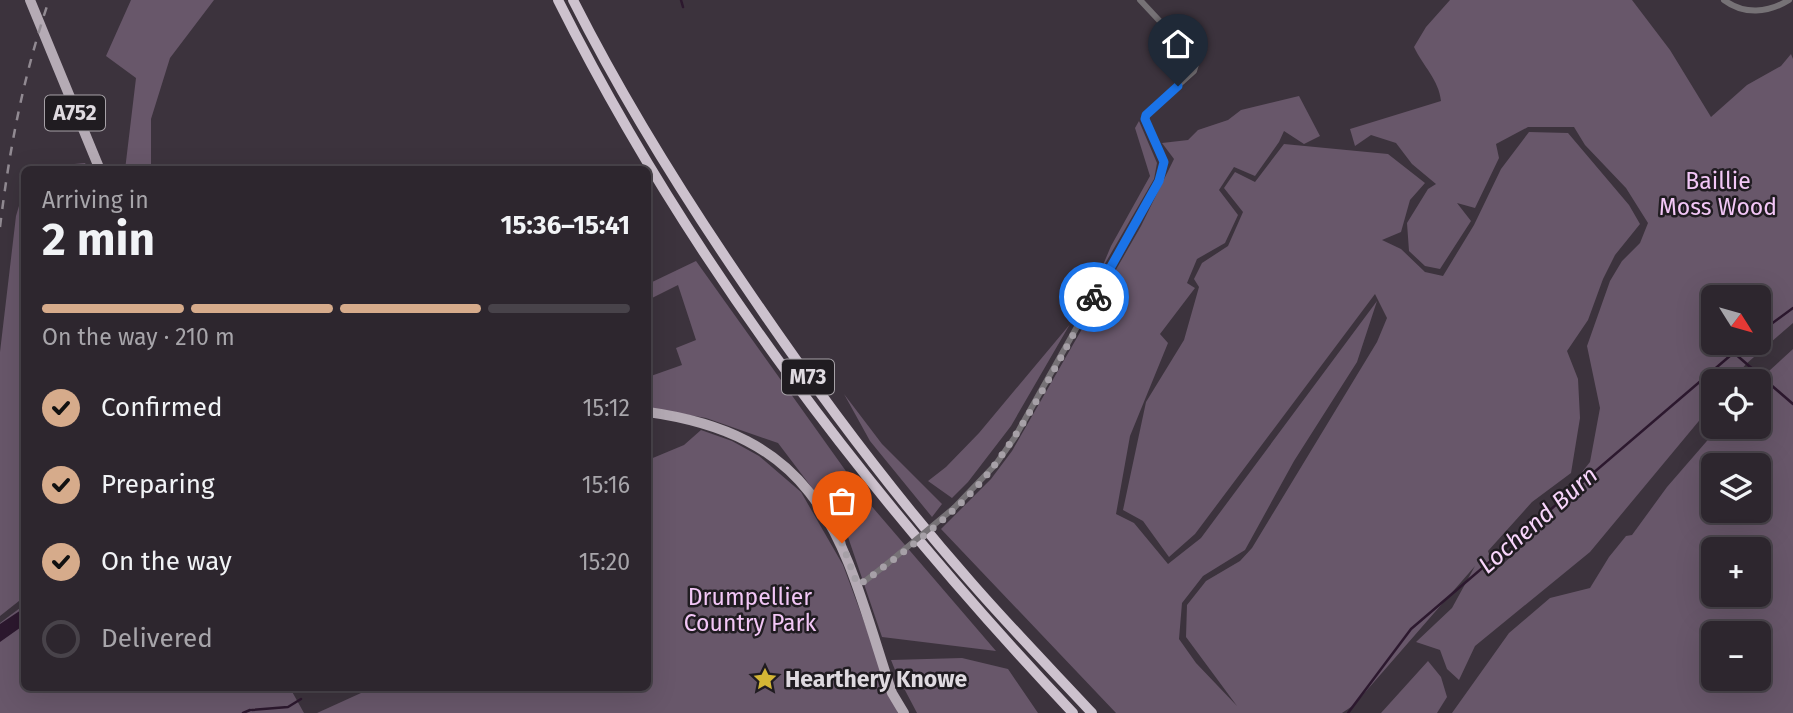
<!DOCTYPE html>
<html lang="en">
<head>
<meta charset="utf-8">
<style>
	body { margin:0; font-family:"Fira Sans",sans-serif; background:#39323a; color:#f1f3f6; height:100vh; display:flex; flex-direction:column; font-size:26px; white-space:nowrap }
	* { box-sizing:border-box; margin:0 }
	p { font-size:23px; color:#a7a5aa }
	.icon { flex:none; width:38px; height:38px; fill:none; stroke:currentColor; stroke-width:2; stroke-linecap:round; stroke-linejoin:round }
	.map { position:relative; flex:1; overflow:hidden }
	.details { position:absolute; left:21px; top:166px; width:630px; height:525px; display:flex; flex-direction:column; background:#2d262e; border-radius:10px; box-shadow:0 7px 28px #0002,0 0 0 2px #48434a }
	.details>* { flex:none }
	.needle { width:46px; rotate:127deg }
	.controls { position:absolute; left:1701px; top:285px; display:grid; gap:14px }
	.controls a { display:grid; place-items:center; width:70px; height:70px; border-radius:10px; background:#2d262e; box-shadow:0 7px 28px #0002,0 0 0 2px #48434a; font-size:35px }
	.pin { position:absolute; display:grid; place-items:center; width:60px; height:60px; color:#fff; margin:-72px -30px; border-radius:50% 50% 50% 0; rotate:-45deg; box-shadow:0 0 7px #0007 }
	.pin .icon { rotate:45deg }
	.courier { position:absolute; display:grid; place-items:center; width:70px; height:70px; margin:-35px; border:5px solid #1a73e8; border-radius:50%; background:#fff; color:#222; box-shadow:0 2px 9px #0007 }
	.headline em { font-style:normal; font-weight:700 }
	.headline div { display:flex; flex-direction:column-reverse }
	.headline { display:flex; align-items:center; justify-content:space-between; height:119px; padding:0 21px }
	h1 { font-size:46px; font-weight:700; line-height:52px }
	.bar { display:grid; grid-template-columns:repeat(4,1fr); gap:10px 7px; align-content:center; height:84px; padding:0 21px }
	.bar i { height:9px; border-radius:5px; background:#48434a }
	.bar .selected { background:#d6ab8b }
	.bar p { grid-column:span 4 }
	ol { padding:0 21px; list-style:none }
	li { display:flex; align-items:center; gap:21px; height:77px }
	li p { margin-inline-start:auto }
	li .icon { padding:7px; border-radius:50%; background:#d6ab8b; color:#111; stroke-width:4 }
	li:last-child { color:#a7a5aa }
	li i { width:38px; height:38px; border:4px solid #48434a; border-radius:50% }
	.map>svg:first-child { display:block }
	.green { fill:#68576a; fill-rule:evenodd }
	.water { fill:#2c182e }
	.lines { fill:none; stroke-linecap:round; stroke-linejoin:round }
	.stream { stroke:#2c182e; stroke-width:2.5 }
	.street { stroke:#767276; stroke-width:6 }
	.primary { stroke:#b5abb5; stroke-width:10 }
	.highway { stroke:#cdc2ce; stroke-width:10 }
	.rail { stroke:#918a92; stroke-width:2.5; stroke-dasharray:9 9; stroke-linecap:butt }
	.street-bridge { stroke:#767276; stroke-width:6 }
	.done { stroke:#a6a0a7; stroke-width:7; stroke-dasharray:0 12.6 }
	.route { stroke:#1a73e8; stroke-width:9 }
	.labels { text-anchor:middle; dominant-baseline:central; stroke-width:5; stroke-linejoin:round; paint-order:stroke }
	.shield { fill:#201c21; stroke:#a6a1a7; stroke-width:2 }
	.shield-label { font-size:21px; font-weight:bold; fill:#dfdae0 }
	.park-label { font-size:23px; fill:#f3c7f7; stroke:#201c21 }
	.poi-label { font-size:23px; font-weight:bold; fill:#dfdae0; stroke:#201c21; text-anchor:start }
	.water-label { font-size:24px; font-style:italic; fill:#f8d5fb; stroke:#201c21 }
</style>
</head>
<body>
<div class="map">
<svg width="1793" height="713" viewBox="0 0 1793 713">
	<rect width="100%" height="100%" fill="#3c333d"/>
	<path class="green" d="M131 0H214L170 58 151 119V170H125L136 78 106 56Z
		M1450 0H1632L1670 50 1711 117 1747 85 1781 66 1791 54 1793 59V323L1746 364 1732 381 1713 382V404L1590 552 1475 646 1459 680 1447 669 1440 650 1416 642 1452 608 1475 566 1354 705 1342 713H1116L941 529 991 479 1012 451 1141 226 1174 159 1162 143 1188 140 1198 130 1228 120 1241 110 1299 96 1320 136 1304 144 1284 131 1279 142 1255 176 1234 167 1219 190 1238 215 1225 243 1197 259 1187 283 1195 288 1160 334 1168 343 1130 436 1116 514 1134 523 1168 564 1201 538 1377 301 1357 362 1294 461 1245 550 1203 576 1182 603 1179 639 1196 663 1237 706 1186 637 1187 605 1206 581 1240 561 1252 548 1377 342 1387 318 1375 294 1195 534 1169 557 1143 521 1123 510 1146 402 1184 340 1199 287 1194 279 1202 263 1228 246 1243 212 1224 188 1235 172 1255 182 1284 144 1388 154 1425 183 1410 200 1401 232 1382 240 1401 249 1425 272 1443 276 1474 225 1501 169 1529 132 1568 133 1629 205 1640 224 1615 255 1603 279 1588 320 1567 351 1578 379 1580 418 1571 473 1532 502 1488 551 1495 571 1524 545 1590 462 1600 408 1587 346 1610 281 1622 261 1640 243 1648 223 1626 188 1585 145 1574 127H1528L1496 144 1499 158 1475 208 1457 203 1471 221 1440 269 1425 266 1409 251 1407 223 1428 189 1436 184 1412 164 1396 143 1371 135 1355 146 1350 129 1441 101C1439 80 1423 66 1414 47L1426 27ZM1713 298H1759V343H1713Z
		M1139 121 1157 163 1154 179 1011 426 968 482 952 498 928 481 946 467 979 433 1071 323 1098 277 1111 246 1150 176 1135 128Z
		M85 163 89 170H30L31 168Z
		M24 189V597L0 616V352L16 216Z
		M696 261 868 502 996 651 882 637 847 534 778 443 706 418 648 408V377L682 365 676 348 696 340 678 285 648 300V284Z
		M1793 349V713H1452L1509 633 1550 598 1590 588 1609 557 1626 536 1632 535 1667 487 1719 427H1759L1758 381ZM1713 466H1759V511H1713ZM1713 550H1759V595H1713ZM1713 634H1759V679H1713Z
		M844 394 882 444 942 504 932 517 870 441Z
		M701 430 732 441 759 456 801 492 843 565 898 713H317L372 688H648V460L684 445Z
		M24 605V688H290L304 713H0V623Z
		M962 658 1008 669 1038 713H917L897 675 891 660Z
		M1428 661 1441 677 1447 697 1437 713H1381Z"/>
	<path class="water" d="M24 608V625L0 642V624Z"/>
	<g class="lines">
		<path class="stream" d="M681 0 683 7
			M1759 333 1793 308
			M1733 352 1793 404
			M252 710 288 707 301 699
			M243 713 250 710
			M1348 713 1411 629 1745 343"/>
		<path class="street" d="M1724 0C1744 15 1768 13 1789 0
			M954 508 996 464 1015 437 1159 181 1164 162 1145 119V115L1194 71 1197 61 1140 0
			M857 584 865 581 887 564"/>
		<path class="primary" d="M30 0 100 170
			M648 412C828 437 843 544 892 693L904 713"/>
		<path class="highway" d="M558 0C690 264 871 499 1073 713
			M573 0C623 99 682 194 745 286 814 388 888 488 970 581 1009 626 1051 669 1092 713"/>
		<path class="rail" d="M0 227C10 145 23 78 49 0"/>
		<path class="street-bridge" d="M887 564 954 508"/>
	</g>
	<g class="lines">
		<path class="done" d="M842 543 857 584 865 581C910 547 964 508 996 463 1034 412 1063 352 1094 297"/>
		<path class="route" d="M1094 297 1159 181 1164 162 1145 119 1146 115 1178 86"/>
	</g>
	<defs>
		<g id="sight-bare" transform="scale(1.89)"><path d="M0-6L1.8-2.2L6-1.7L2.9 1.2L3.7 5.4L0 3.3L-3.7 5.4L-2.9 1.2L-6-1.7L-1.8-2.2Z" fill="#d4b635" stroke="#201c21" stroke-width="2.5" paint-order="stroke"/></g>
	</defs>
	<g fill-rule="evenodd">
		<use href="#sight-bare" x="765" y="679"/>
	</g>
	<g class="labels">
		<g class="shield">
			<rect x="45" y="95.5" width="60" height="35" rx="5"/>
			<rect x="782" y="359.5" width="52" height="35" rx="5"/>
		</g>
		<g class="shield-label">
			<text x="75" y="113">A752</text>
			<text x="808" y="377">M73</text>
		</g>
		<g class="park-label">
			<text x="1718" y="181">Baillie<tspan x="1718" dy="26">Moss Wood</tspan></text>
			<text x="750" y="597">Drumpellier<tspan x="750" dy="26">Country Park</tspan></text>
		</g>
		<g class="poi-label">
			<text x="785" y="679">Hearthery Knowe</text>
		</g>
		<g class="water-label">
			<text transform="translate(1538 520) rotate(-41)">Lochend Burn</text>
		</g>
	</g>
</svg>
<div class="controls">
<a><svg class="needle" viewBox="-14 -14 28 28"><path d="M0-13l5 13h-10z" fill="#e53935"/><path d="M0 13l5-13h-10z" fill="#a7a5aa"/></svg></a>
<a><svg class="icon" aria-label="locate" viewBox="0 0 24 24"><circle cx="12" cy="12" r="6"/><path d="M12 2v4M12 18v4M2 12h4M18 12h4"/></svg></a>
<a><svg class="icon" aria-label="layers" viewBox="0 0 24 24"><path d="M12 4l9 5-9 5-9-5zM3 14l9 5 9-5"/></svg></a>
<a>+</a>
<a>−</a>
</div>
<div class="pin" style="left:842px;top:543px;background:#ea580c"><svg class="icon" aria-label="bag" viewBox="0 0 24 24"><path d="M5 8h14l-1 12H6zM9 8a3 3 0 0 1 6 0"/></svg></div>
<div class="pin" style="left:1178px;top:86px;background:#1f2937"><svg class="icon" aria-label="home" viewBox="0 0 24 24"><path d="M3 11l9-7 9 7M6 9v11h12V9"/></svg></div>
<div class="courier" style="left:1094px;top:297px"><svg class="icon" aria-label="bike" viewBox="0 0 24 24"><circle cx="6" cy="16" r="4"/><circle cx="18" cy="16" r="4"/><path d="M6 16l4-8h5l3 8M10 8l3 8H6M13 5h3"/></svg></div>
<section class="details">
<div class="headline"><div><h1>2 min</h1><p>Arriving in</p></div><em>15:36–15:41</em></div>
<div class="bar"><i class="selected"></i><i class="selected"></i><i class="selected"></i><i></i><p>On the way · 210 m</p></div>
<ol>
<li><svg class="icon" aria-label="check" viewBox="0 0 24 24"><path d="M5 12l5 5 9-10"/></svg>Confirmed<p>15:12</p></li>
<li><svg class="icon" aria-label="check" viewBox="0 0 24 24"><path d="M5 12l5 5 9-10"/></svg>Preparing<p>15:16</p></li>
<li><svg class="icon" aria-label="check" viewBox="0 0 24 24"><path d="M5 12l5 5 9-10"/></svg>On the way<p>15:20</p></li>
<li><i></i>Delivered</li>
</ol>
</section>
</div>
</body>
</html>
